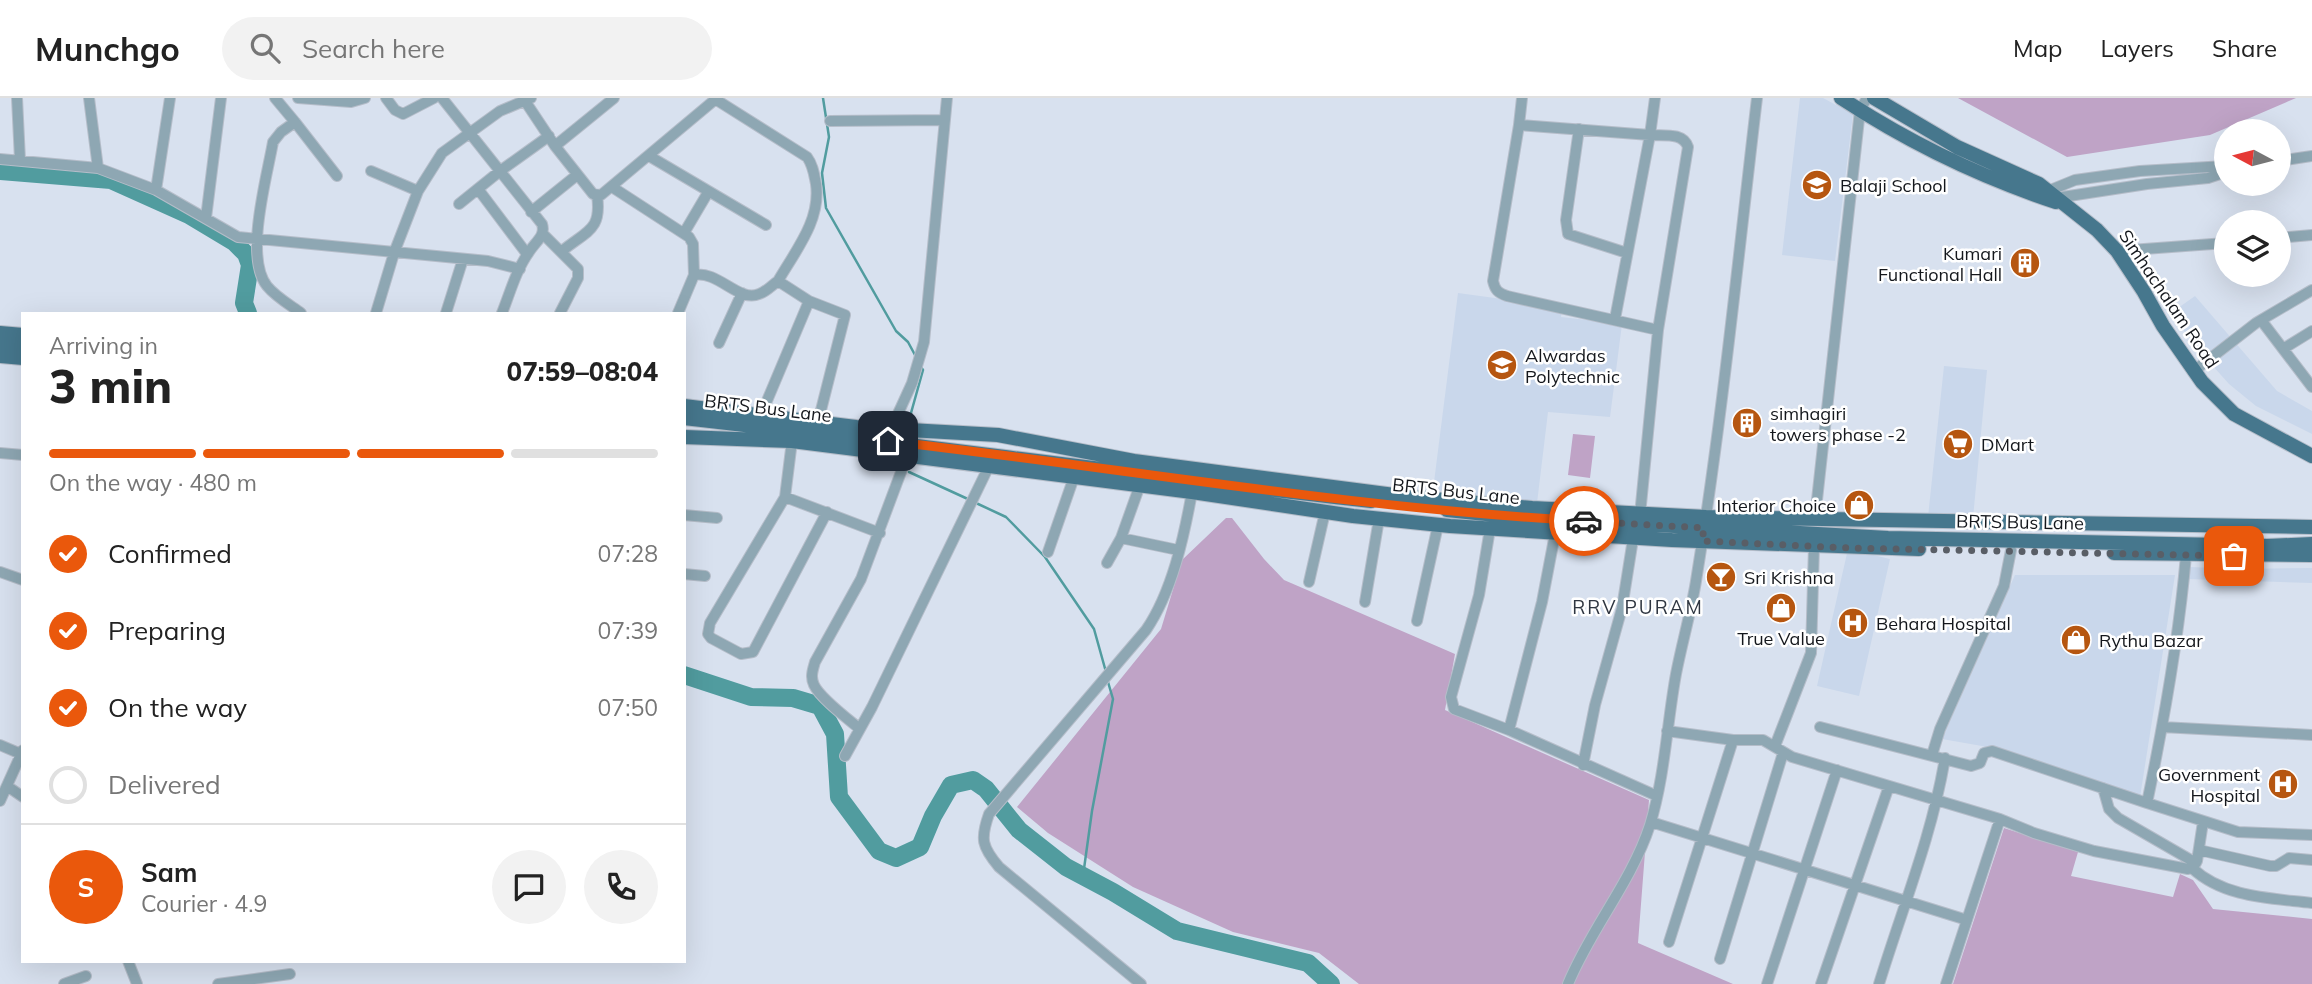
<!DOCTYPE html>
<html lang="en">
<head>
<meta charset="utf-8">
<style>
	body { margin:0; font-family:Mulish,sans-serif; background:#f2f2f2; color:#222; height:100vh; display:flex; flex-direction:column; font-size:26px; white-space:nowrap }
	* { box-sizing:border-box; margin:0 }
	p { font-size:23px; color:#767676 }
	.icon { flex:none; width:38px; height:38px; fill:none; stroke:currentColor; stroke-width:2; stroke-linecap:round; stroke-linejoin:round }
	.map { position:relative; flex:1; overflow:hidden }
	.drawer { position:absolute; left:21px; top:214px; width:665px; height:651px; display:flex; flex-direction:column; background:#fff; border-radius:0px; box-shadow:0 7px 28px #0002 }
	.drawer>* { flex:none }
	.needle { width:46px; rotate:277deg }
	.buttons { position:absolute; left:2214px; top:21px; display:grid; gap:14px }
	.buttons a { display:grid; place-items:center; width:77px; height:77px; border-radius:50%; background:#fff; box-shadow:0 7px 28px #0002; font-size:35px }
	.pin { position:absolute; display:grid; place-items:center; width:60px; height:60px; color:#fff; margin:-30px; border-radius:14px; box-shadow:0 4px 10px #0006 }
	.courier { position:absolute; display:grid; place-items:center; width:70px; height:70px; margin:-35px; border:5px solid #ea580c; border-radius:50%; background:#fff; color:#222; box-shadow:0 2px 9px #0007 }
	.overview em { font-style:normal; font-weight:800 }
	.overview div { display:flex; flex-direction:column-reverse }
	.overview { display:flex; align-items:center; justify-content:space-between; height:119px; padding:0 28px }
	h1 { font-size:46px; font-weight:800; line-height:52px }
	.bar { display:grid; grid-template-columns:repeat(4,1fr); gap:10px 7px; align-content:center; height:84px; padding:0 28px }
	.bar i { height:9px; border-radius:5px; background:#e0e0e0 }
	.bar .selected { background:#ea580c }
	.bar p { grid-column:span 4 }
	.line { display:flex; align-items:center; gap:18px; padding:0 28px; border-top:2px solid #e0e0e0 }
	.line div { flex:1 }
	.round { display:grid; place-items:center; flex:none; width:74px; height:74px; border-radius:37px; background:#f2f2f2 }
	ol { padding:0 28px; list-style:none }
	li { display:flex; align-items:center; gap:21px; height:77px }
	li p { margin-inline-start:auto }
	li .icon { padding:7px; border-radius:50%; background:#ea580c; color:#fff; stroke-width:4 }
	li:last-child { color:#767676 }
	li i { width:38px; height:38px; border:4px solid #e0e0e0; border-radius:50% }
	header { display:flex; align-items:center; gap:42px; box-sizing:border-box; height:98px; padding:0 35px; background:#fff; border-bottom:2px solid #e0e0e0 }
	header strong { font-size:33px }
	nav { display:flex; gap:38px; margin-inline-start:auto; font-size:24px }
	.search { width:490px; height:63px; background:#f2f2f2; display:flex; align-items:center; gap:18px; box-sizing:border-box; padding:0 24px; border-radius:38px; color:#767676; font-size:26px }
	.map>svg:first-child { display:block }
	.built { fill:#c9d7eb }
	.green { fill:#bfa3c6 }
	.lines { fill:none; stroke-linecap:round; stroke-linejoin:round }
	.stream { stroke:#519c9f; stroke-width:2.5 }
	.river { stroke:#519c9f; stroke-width:18 }
	.minor-casing { stroke:#b5bdc9; stroke-width:12 }
	.major-casing { stroke:#b5bdc9; stroke-width:16 }
	.minor { stroke:#8ea7b3; stroke-width:10 }
	.major { stroke:#46778d; stroke-width:14 }
	.done { stroke:#595e66; stroke-width:7; stroke-dasharray:0 12.6 }
	.route { stroke:#ea580c; stroke-width:9 }
	.labels { text-anchor:middle; dominant-baseline:central; stroke-width:5; stroke-linejoin:round; paint-order:stroke }
	.poi-label { font-size:18px; fill:#14171c; stroke:#fff; text-anchor:start }
	.street-label { font-size:18px; fill:#14171c; stroke:#fff }
	.neighbourhood-label { font-size:19px; letter-spacing:2px; fill:#2f3641; stroke:#fff }
</style>
</head>
<body>
<header>
<strong>Munchgo</strong>
<div class="search"><svg class="icon" aria-label="search" viewBox="0 0 24 24"><circle cx="10" cy="10" r="6"/><path d="M15 15l6 6"/></svg>Search here</div>
<nav><a>Map</a><a>Layers</a><a>Share</a></nav>
</header>
<div class="map">
<svg width="2312" height="886" viewBox="0 0 2312 886">
	<rect width="100%" height="100%" fill="#d8e1ef"/>
	<path class="built" d="M1800 0H1823L1853 16 1835 163 1782 157Z
		M1458 195 1562 209 1561 219 1622 226 1610 319 1548 314 1537 405 1433 392Z
		M2195 198 2277 293 2312 313V336L2256 308 2229 286 2196 249 2171 215Z
		M1944 268 1987 272 1973 420 1928 419Z
		M1848 451 1890 461 1859 598 1817 588Z
		M2190 469 2238 471 2312 470V485L2188 481Z
		M2015 477H2175L2140 699 1982 648 1942 641Z"/>
	<path class="green" d="M1958 0H2296L2210 37 2067 59Z
		M1573 336 1595 338 1590 380 1568 377Z
		M1226 420H1232L1264 461 1284 482 1455 556 1445 612 1649 702 1638 845 1733 886H1359L1319 855 1233 834 1133 789 1048 735 1017 709 1161 531 1182 462Z
		M2004 730 2078 754 2071 778 2173 799 2180 776 2193 782 2213 811 2312 821V886H1953Z"/>
	<g class="lines">
		<path class="stream" d="M823 0 829 39 822 75 826 110 896 233 908 244 915 257
			M911 315 923 272 921 269
			M909 374 970 402
			M976 405 1006 419 1045 459 1094 531 1106 574
			M1083 778 1092 713 1113 601 1108 584"/>
		<path class="river" d="M0 73 111 82 189 117 234 144 246 156 250 167 244 205 248 215
			M684 577 751 599 793 600 820 608 835 636 839 699 879 753 896 760 920 749 933 718 951 687 973 682 986 691 1019 732 1066 769 1113 794 1177 833 1308 865 1331 886"/>
		<g class="minor-casing">
			<path id="minor" d="M17 0 20 62
				M89 0 98 70
				M275 0 295 24 281 34 273 44C267 79 244 159 267 188 276 199 290 207 301 215
				M298 0 351 4 365 0
				M386 0 395 12 403 16 434 0
				M442 0 542 126C546 138 535 144 529 154 516 172 510 195 502 215
				M523 0 555 48 593 96 601 97 717 0
				M715 1 807 59C813 67 814 76 816 86 821 122 796 152 778 183
				M830 23 945 22
				M295 24 337 78
				M1519 27 1522 0
				M1579 31 1566 122 1568 136 1627 155
				M555 48 614 0
				M649 58 766 127
				M0 61 98 70 156 92 238 139 488 163 520 171
				M2278 63 2312 58
				M371 73 418 93
				M612 89 689 139 693 146 694 177
				M478 91 527 156
				M156 92 170 0
				M2048 93 2075 82 2140 73 2226 68
				M2056 100 2147 86 2208 80 2226 74
				M459 106 500 73 549 38
				M531 114 577 77
				M206 120 221 0
				M684 135 707 96
				M543 136 578 171V180L560 215
				M2278 140 2312 137
				M562 153C588 132 602 132 597 97
				M2117 153 2226 145
				M376 215 394 155 418 93 442 55 500 13 531 0
				M446 215 463 161
				M678 215 694 177C718 172 739 205 759 196 766 194 772 187 778 183L809 203 845 217 818 324
				M1615 221 1650 37 1519 27 1493 183C1495 192 1498 195 1507 198L1658 232
				M2261 222 2312 289
				M719 245 742 195
				M2283 251 2312 233
				M2194 273 2256 225 2312 192
				M761 317 809 203
				M891 331 912 285 924 244 947 0
				M792 343 785 399 710 525 708 536 711 540 741 556 753 554 827 414
				M0 355 23 357
				M785 399 880 435
				M684 417 717 420
				M1640 417 1658 232 1688 49C1683 34 1664 38 1650 37L1655 0
				M1815 420 1860 12 1867 0
				M1490 431 1479 497 1451 599 1454 611 1509 632 1657 698
				M1121 440 1178 452
				M1048 454 1074 379
				M2186 457C2179 540 2164 623 2147 705L2238 734 2312 737
				M1107 465 1121 440 1140 387
				M0 474 23 482
				M684 476 705 478
				M1309 484 1325 414
				M1365 504 1379 421
				M1417 523 1438 427
				M1820 629 1971 668 1980 665 1984 655 1992 653 2147 705
				M2162 629 2312 637
				M860 631C848 621 820 600 814 587 810 579 813 571 815 564L861 481 907 358
				M1509 632 1542 504 1555 436
				M1667 633 1733 642H1763L1792 659 2000 721 2034 735 2094 753 2188 771 2192 770 2197 763 2203 724
				M0 647 21 656
				M1775 648 1811 555 1814 448
				M1932 657 1940 631 2004 488 2011 452
				M845 658 872 609 989 368
				M1583 667 1595 607 1622 510 1633 441
				M7 688 23 699
				M2103 690 2109 711 2118 720 2196 765
				M0 703 23 652
				M1651 724 1967 822
				M2199 752 2270 768H2276L2289 760 2312 762
				M2192 770C2224 800 2271 800 2312 805
				M1669 844 1733 642
				M1720 861 1783 655
				M128 863 137 886
				M64 886 86 878
				M218 886 290 876
				M1141 886 999 769C982 749 980 741 989 716L1146 532C1172 494 1184 439 1192 394
				M1568 886C1591 830 1631 785 1650 727 1665 678 1667 625 1676 576 1682 545 1691 514 1696 483 1722 323 1738 161 1757 0
				M1767 886 1837 672
				M1821 886 1889 688
				M1879 886C1902 811 1932 738 1945 660
				M1946 886 2000 721"/>
		</g>
		<g class="major-casing">
			<path id="major" d="M1841 0C1908 44 1980 79 2056 104
				M1874 0 1957 49 2039 86 2097 132 2117 153 2144 194 2163 228 2202 284 2234 316 2312 358
				M0 235 23 237
				M0 247 23 250
				M0 258 23 260
				M684 308 856 329 998 337 1134 363 1402 398 1532 410 1706 419 2312 429
				M684 320C913 346 1142 378 1371 403
				M684 339 792 343 1192 394 1353 418 1450 428 1672 442 1919 451
				M1447 412 1515 419 1888 440 2267 448 2312 446
				M2114 455 2312 457"/>
		</g>
		<use href="#minor" class="minor"/>
		<use href="#major" class="major"/>
	</g>
	<g class="lines">
		<path class="done" d="M1584 423 1704 430 1702 443 1849 450 2234 458"/>
		<path class="route" d="M888 343C1120 370 1351 410 1584 423"/>
	</g>
	<defs>
		<g id="school-disc" transform="scale(1.575)"><circle r="9.5" fill="#b65610" stroke="#fff"/><path d="M0-5L7-2L0 1L-7-2ZM-4 1L0 2.5L4 1V4Q0 6-4 4Z" fill="#fff"/></g>
		<g id="building-disc" transform="scale(1.575)"><circle r="9.5" fill="#b65610" stroke="#fff"/><path d="M-4-6H4V6H1V3H-1V6H-4ZM-2.5-4.3h1.7v1.8h-1.7ZM.8-4.3h1.7v1.8H.8ZM-2.5-1h1.7V.8h-1.7ZM.8-1h1.7V.8H.8Z" fill="#fff"/></g>
		<g id="university-disc" transform="scale(1.575)"><circle r="9.5" fill="#b65610" stroke="#fff"/><path d="M0-5L7-2L0 1L-7-2ZM-4 1L0 2.5L4 1V4Q0 6-4 4Z" fill="#fff"/></g>
		<g id="supermarket-disc" transform="scale(1.575)"><circle r="9.5" fill="#b65610" stroke="#fff"/><path d="M-6-5.5h2.5l.6 2H6L4.5 2H-2.5L-4.4-4H-6ZM-1.5 3.2a1.3 1.3 0 1 0 .1 0ZM3 3.2a1.3 1.3 0 1 0 .1 0Z" fill="#fff"/></g>
		<g id="shop-disc" transform="scale(1.575)"><circle r="9.5" fill="#b65610" stroke="#fff"/><path d="M-5-2.5h2.3a2.7 3.5 0 0 1 5.4 0H5L5.5 6h-11ZM-1.5-2.5h3a1.5 2.3 0 0 0-3 0Z" fill="#fff"/></g>
		<g id="bar-disc" transform="scale(1.575)"><circle r="9.5" fill="#b65610" stroke="#fff"/><path d="M-6-5H6L.8 .8V4.5H3.5V6h-7V4.5H-.8V.8Z" fill="#fff"/></g>
		<g id="hospital-disc" transform="scale(1.575)"><circle r="9.5" fill="#b65610" stroke="#fff"/><path d="M-5-5h3v3.5h4V-5h3V5h-3V1.5h-4V5h-3Z" fill="#fff"/></g>
	</defs>
	<g fill-rule="evenodd">
		<use href="#school-disc" x="1817" y="87"/>
		<use href="#building-disc" x="2025" y="165"/>
		<use href="#university-disc" x="1502" y="267"/>
		<use href="#building-disc" x="1747" y="325"/>
		<use href="#supermarket-disc" x="1958" y="346"/>
		<use href="#shop-disc" x="1859" y="407"/>
		<use href="#bar-disc" x="1721" y="479"/>
		<use href="#shop-disc" x="1781" y="510"/>
		<use href="#hospital-disc" x="1853" y="525"/>
		<use href="#shop-disc" x="2076" y="542"/>
		<use href="#hospital-disc" x="2283" y="686"/>
	</g>
	<g class="labels">
		<g class="poi-label">
			<text x="1840" y="87">Balaji School</text>
			<text x="2002" y="155" text-anchor="end">Kumari<tspan x="2002" dy="21">Functional Hall</tspan></text>
			<text x="1525" y="257">Alwardas<tspan x="1525" dy="21">Polytechnic</tspan></text>
			<text x="1770" y="315">simhagiri<tspan x="1770" dy="21">towers phase -2</tspan></text>
			<text x="1981" y="346">DMart</text>
			<text x="1836" y="407" text-anchor="end">Interior Choice</text>
			<text x="1744" y="479">Sri Krishna</text>
			<text x="1876" y="525">Behara Hospital</text>
			<text x="1781" y="540" text-anchor="middle">True Value</text>
			<text x="2099" y="542">Rythu Bazar</text>
			<text x="2260" y="676" text-anchor="end">Government<tspan x="2260" dy="21">Hospital</tspan></text>
		</g>
		<g class="street-label">
			<text transform="translate(2169 201) rotate(56)">Simhachalam Road</text>
			<text transform="translate(768 310) rotate(7)">BRTS Bus Lane</text>
			<text transform="translate(1456 393) rotate(6)">BRTS Bus Lane</text>
			<text transform="translate(2020 424) rotate(1)">BRTS Bus Lane</text>
		</g>
		<g class="neighbourhood-label">
			<text x="1638" y="509">RRV PURAM</text>
		</g>
	</g>
</svg>
<div class="buttons">
<a><svg class="needle" viewBox="-14 -14 28 28"><path d="M0-13l5 13h-10z" fill="#e53935"/><path d="M0 13l5-13h-10z" fill="#767676"/></svg></a>
<a><svg class="icon" aria-label="layers" viewBox="0 0 24 24"><path d="M12 4l9 5-9 5-9-5zM3 14l9 5 9-5"/></svg></a>
</div>
<div class="pin" style="left:2234px;top:458px;background:#ea580c"><svg class="icon" aria-label="bag" viewBox="0 0 24 24"><path d="M5 8h14l-1 12H6zM9 8a3 3 0 0 1 6 0"/></svg></div>
<div class="pin" style="left:888px;top:343px;background:#1f2937"><svg class="icon" aria-label="home" viewBox="0 0 24 24"><path d="M3 11l9-7 9 7M6 9v11h12V9"/></svg></div>
<div class="courier" style="left:1584px;top:423px"><svg class="icon" aria-label="car" viewBox="0 0 24 24"><path d="M5 17H2v-5l4-1 3-4h7l3 4 3 1v5h-3M9 17h6M6 11h13"/><circle cx="7" cy="17" r="2"/><circle cx="17" cy="17" r="2"/></svg></div>
<section class="drawer">
<div class="overview"><div><h1>3 min</h1><p>Arriving in</p></div><em>07:59–08:04</em></div>
<div class="bar"><i class="selected"></i><i class="selected"></i><i class="selected"></i><i></i><p>On the way · 480 m</p></div>
<ol>
<li><svg class="icon" aria-label="check" viewBox="0 0 24 24"><path d="M5 12l5 5 9-10"/></svg>Confirmed<p>07:28</p></li>
<li><svg class="icon" aria-label="check" viewBox="0 0 24 24"><path d="M5 12l5 5 9-10"/></svg>Preparing<p>07:39</p></li>
<li><svg class="icon" aria-label="check" viewBox="0 0 24 24"><path d="M5 12l5 5 9-10"/></svg>On the way<p>07:50</p></li>
<li><i></i>Delivered</li>
</ol>
<div class="line" style="height:126px"><b class="round" style="background:#ea580c;color:#fff">S</b><div><b>Sam</b><p>Courier · 4.9</p></div><a class="round"><svg class="icon" aria-label="chat" viewBox="0 0 24 24"><path d="M4 5h16v11H9l-5 4z"/></svg></a><a class="round"><svg class="icon" aria-label="phone" viewBox="0 0 24 24"><path d="M5 4h4l2 5-3 2q2 4 5 5l2-3 5 2v4C11 20 4 13 5 4z"/></svg></a></div>
</section>
</div>
</body>
</html>
